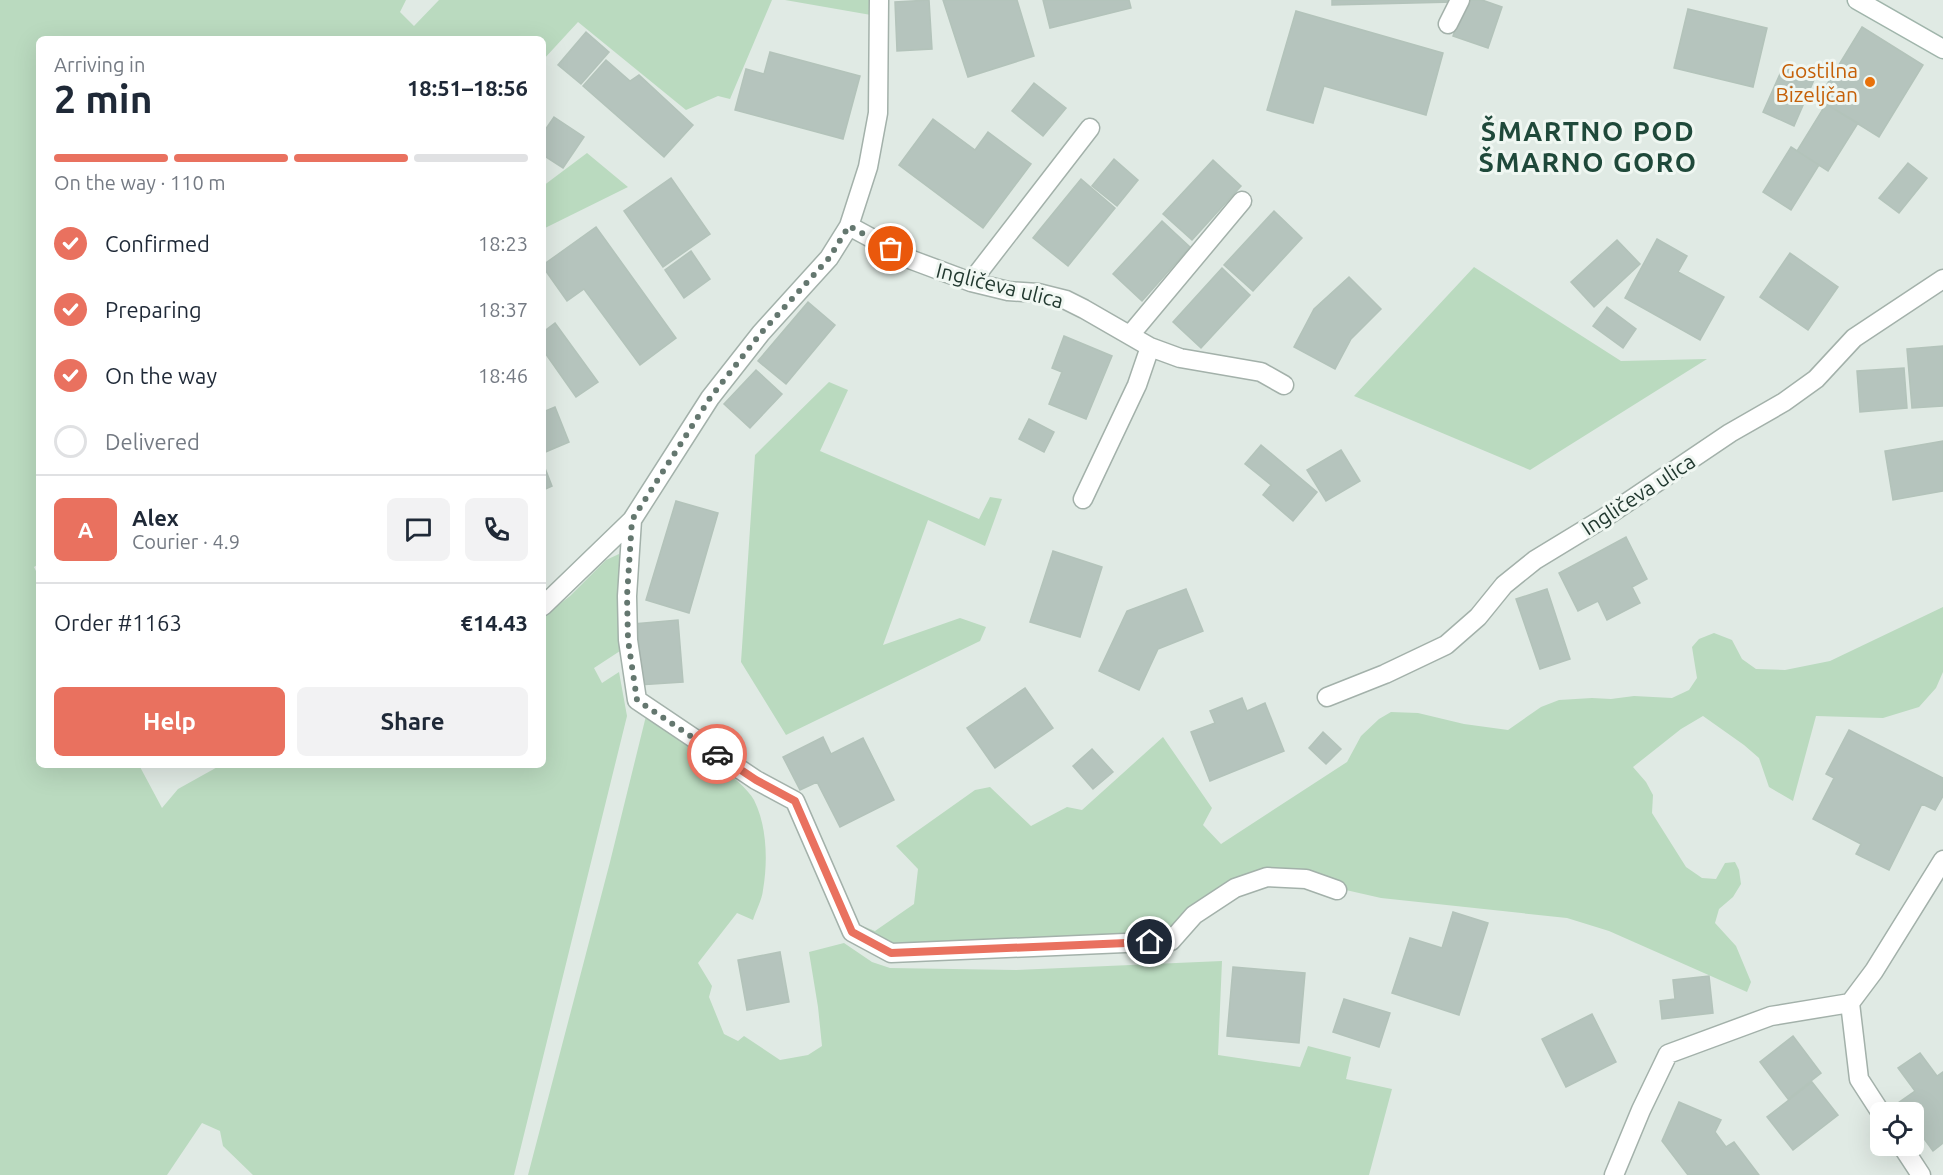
<!DOCTYPE html>
<html lang="en">
<head>
<meta charset="utf-8">
<style>
	body { margin:0; font-family:Ubuntu,sans-serif; background:#f2f2f3; color:#1f2937; height:100vh; display:flex; flex-direction:column; font-size:22px; white-space:nowrap }
	* { box-sizing:border-box; margin:0 }
	p { font-size:20px; color:#747a83 }
	.icon { flex:none; width:33px; height:33px; fill:none; stroke:currentColor; stroke-width:2; stroke-linecap:round; stroke-linejoin:round }
	.map { position:relative; flex:1; overflow:hidden }
	.drawer { position:absolute; left:36px; top:36px; width:510px; height:732px; display:flex; flex-direction:column; background:#fff; border-radius:9px; box-shadow:0 6px 24px #0002 }
	.drawer>* { flex:none }
	.buttons { position:absolute; left:1870px; top:1102px; display:grid; gap:12px }
	.buttons a { display:grid; place-items:center; width:54px; height:54px; border-radius:9px; background:#fff; box-shadow:0 6px 24px #0002; font-size:30px }
	.pin { position:absolute; display:grid; place-items:center; width:51px; height:51px; color:#fff; margin:-26px; border:3px solid #fff; border-radius:50%; box-shadow:0 2px 6px #0007 }
	.courier { position:absolute; display:grid; place-items:center; width:60px; height:60px; margin:-30px; border:4px solid #e9715f; border-radius:50%; background:#fff; color:#222; box-shadow:0 2px 8px #0007 }
	.summary em { font-style:normal; font-weight:600 }
	.summary div { display:flex; flex-direction:column-reverse }
	.summary { display:flex; align-items:center; justify-content:space-between; height:102px; padding:0 18px }
	h1 { font-size:39px; font-weight:600; line-height:45px }
	.bar { display:grid; grid-template-columns:repeat(4,1fr); gap:9px 6px; align-content:center; height:72px; padding:0 18px }
	.bar i { height:8px; border-radius:4px; background:#e0e1e3 }
	.bar .current { background:#e9715f }
	.bar p { grid-column:span 4 }
	.line { display:flex; align-items:center; gap:15px; padding:0 18px; border-top:2px solid #e0e1e3 }
	.line div { flex:1 }
	.round { display:grid; place-items:center; flex:none; width:63px; height:63px; border-radius:9px; background:#f2f2f3 }
	ol { padding:0 18px; list-style:none }
	li { display:flex; align-items:center; gap:18px; height:66px }
	li p { margin-inline-start:auto }
	li .icon { padding:6px; border-radius:50%; background:#e9715f; color:#fff; stroke-width:4 }
	li:last-child { color:#747a83 }
	li i { width:33px; height:33px; border:3px solid #e0e1e3; border-radius:50% }
	.primary-button { display:flex; gap:12px; margin-top:auto; padding:12px 18px }
	.primary-button a { flex:1; height:69px; border-radius:9px; background:#e9715f; color:#fff; font-size:24px; font-weight:600; line-height:69px; text-align:center }
	.primary-button a+a { background:#f2f2f3; color:#1f2937 }
	.map>svg:first-child { display:block }
	.green { fill:#badabf }
	.building { fill:#b5c4bd; stroke:#b3c3ba; stroke-width:1.5 }
	.lines { fill:none; stroke-linecap:round; stroke-linejoin:round }
	.lane-casing { stroke:#a3b1aa; stroke-width:21 }
	.street-casing { stroke:#a3b1aa; stroke-width:21 }
	.secondary-casing { stroke:#a0b5ab; stroke-width:21 }
	.lane { stroke:#fff; stroke-width:18 }
	.street { stroke:#fff; stroke-width:18 }
	.secondary { stroke:#fff; stroke-width:18 }
	.done { stroke:#64776f; stroke-width:6; stroke-dasharray:0 10.8 }
	.route { stroke:#e9715f; stroke-width:8 }
	.food-dot { fill:#e8710a; stroke:#f0f7f2; stroke-width:2 }
	.labels { text-anchor:middle; dominant-baseline:central; stroke-width:6; stroke-linejoin:round; paint-order:stroke }
	.food-label { font-size:21px; fill:#c56008; stroke:#f0f7f2; text-anchor:end }
	.street-label { font-size:21px; fill:#223930; stroke:#f0f7f2 }
	.district-label { font-size:27px; font-weight:bold; letter-spacing:1.5px; fill:#1f493a; stroke:#f0f7f2 }
</style>
</head>
<body>
<div class="map">
<svg width="1943" height="1175" viewBox="0 0 1943 1175">
	<rect width="100%" height="100%" fill="#e0eae4"/>
	<path class="green" d="M0 0H406L400 12 414 26 439 0H772L730 99 718 96 686 110 578 22 543 60V39H39V564L34 567 39 577V765H139L162 808 178 789 221 765H543V617L570 596 606 560 619 554 620 651 594 668 602 683 619 672 627 716 514 1175H253L223 1146 220 1131 202 1123 167 1175H0Z
		M785 0H871V15Z
		M587 153 628 187 543 229V186Z
		M1474 267 1621 361 1707 359 1530 470 1354 396Z
		M829 382 848 390 820 451 979 519 990 497 1002 499 985 546 928 520 883 645 960 618 986 627 980 641 786 735 741 662 755 455Z
		M1943 607V672L1936 688 1919 707 1883 718 1816 716 1793 801 1769 787 1759 758 1744 745 1703 716 1681 729 1633 767 1646 782 1653 795 1652 813 1686 867 1702 878 1716 879 1725 863 1735 862 1739 870 1741 884 1733 897 1719 909 1715 923 1736 946 1751 982 1747 992 1609 931 1567 918 1381 898 1337 888 1252 881 1152 946 917 955 850 925H860L875 931 914 904 918 869 896 846 975 790 990 787 1031 826 1067 807 1082 810 1163 737 1212 808 1203 825 1221 844 1347 762 1361 736 1379 719 1391 712 1418 713 1464 724 1508 730 1541 707 1559 700 1592 698 1611 699 1634 696 1672 698 1689 690 1697 678 1692 647 1699 639 1714 633 1732 640 1742 659 1756 669 1785 670 1830 661Z
		M646 716C672 734 740 775 754 800 767 826 768 861 763 890 762 900 756 910 753 920L737 913 698 963 712 986 709 997 724 1034 738 1041 744 1036 780 1060 808 1055 822 1046 818 1007 809 952 844 943 872 962 890 968 1016 970 1222 961 1218 1055 1300 1067 1308 1046 1351 1057 1346 1079 1392 1089 1369 1175H528L610 862Z"/>
	<path class="building" d="M929 0 932 49 897 51 895 2Z
		M943 0H1017L1034 56 968 77Z
		M1043 0H1129L1131 8 1050 28Z
		M1332 0H1452L1453 2 1332 5Z
		M1465 0H1482L1502 7 1488 48 1453 36Z
		M1688 9 1767 28 1753 87 1674 68Z
		M1296 11 1443 53 1426 115 1324 86 1313 123 1267 110Z
		M1862 27 1923 65 1879 137 1818 99Z
		M586 32 609 52 581 84 558 65Z
		M770 52 860 76 843 139 735 110 746 69 764 74Z
		M606 60 630 81 639 75 693 125 664 157 583 86Z
		M1783 67 1814 80 1794 126 1763 112Z
		M1034 83 1066 108 1043 136 1012 111Z
		M1826 104 1858 123 1828 171 1797 151Z
		M554 117 584 137 563 168 543 155V133Z
		M933 119 975 150 988 132 1031 164 983 228 899 165Z
		M1791 147 1819 165 1791 210 1763 192Z
		M1114 159 1138 180 1117 206 1092 186Z
		M1213 160 1241 186 1192 240 1163 214Z
		M1908 163 1927 178 1899 213 1879 198Z
		M671 178 710 234 663 267 624 211Z
		M1081 179 1115 208 1068 266 1033 238Z
		M1274 211 1302 238 1253 291 1224 265Z
		M1162 221 1190 247 1142 301 1113 274Z
		M596 227 676 338 640 365 584 289 567 301 543 267V265Z
		M1657 239 1687 256 1678 272 1724 297 1700 340 1625 298Z
		M1617 240 1640 264 1594 307 1571 282Z
		M691 251 710 279 684 298 665 270Z
		M1790 253 1838 287 1808 330 1760 297Z
		M1222 268 1250 295 1201 348 1173 322Z
		M1349 277 1381 309 1351 339 1335 369 1294 347 1314 309Z
		M808 302 835 325 786 384 758 361Z
		M1607 307 1636 329 1623 348 1593 326Z
		M555 323 598 382 576 397 543 350V332Z
		M1064 336 1112 356 1086 419 1049 404 1062 372 1052 368Z
		M1943 346V406L1912 408 1907 349Z
		M1904 368 1907 408 1860 412 1857 371Z
		M756 370 782 394 750 428 724 404Z
		M555 407 569 442 543 453V412Z
		M1029 419 1054 432 1044 452 1019 439Z
		M1943 441V491L1893 500 1885 451Z
		M1261 445 1317 492 1293 521 1263 495 1271 485 1245 464Z
		M1341 450 1360 481 1326 501 1307 470Z
		M543 463 552 486 543 490Z
		M676 501 718 513 689 613 646 600Z
		M1626 537 1647 579 1632 587 1640 603 1607 620 1598 601 1578 611 1559 573Z
		M1053 551 1102 567 1080 637 1030 622Z
		M1186 589 1203 631 1158 649 1139 690 1099 671 1127 611Z
		M1547 589 1570 659 1540 669 1516 599Z
		M678 620 683 682 638 685 633 624Z
		M1025 688 1053 728 995 768 967 728Z
		M1242 698 1247 711 1265 703 1284 751 1210 781 1191 732 1215 723 1210 711Z
		M1849 730 1943 778V796L1935 810 1922 804 1889 870 1856 854 1861 844 1813 819 1834 778 1826 774Z
		M1323 732 1341 749 1326 764 1309 748Z
		M823 737 831 754 863 738 894 800 840 827 817 782 800 790 783 757Z
		M1092 749 1113 772 1093 789 1073 766Z
		M1453 912 1488 923 1459 1015 1392 993 1410 938 1442 948Z
		M780 952 789 1002 747 1010 738 960Z
		M1233 967 1305 973 1299 1043 1227 1036Z
		M1709 976 1713 1013 1662 1019 1660 1001 1675 999 1673 980Z
		M1344 999 1390 1013 1379 1047 1333 1032Z
		M1592 1014 1616 1062 1566 1087 1542 1039Z
		M1793 1036 1821 1073 1788 1099 1760 1062Z
		M1920 1053 1937 1076 1943 1072V1143L1933 1151 1914 1125V1113H1905L1898 1103 1915 1091 1898 1068Z
		M1812 1082 1838 1115 1793 1150 1767 1117Z
		M1679 1102 1721 1120 1715 1132 1726 1147 1734 1142 1759 1175H1688L1662 1141Z"/>
	<g class="lines">
		<g class="lane-casing">
			<path id="lane" d="M1448 24 1460 0"/>
		</g>
		<g class="street-casing">
			<path id="street" d="M879 0 878 113 868 167 849 226 829 258 761 333 710 398 632 520 627 596 628 640 637 700 756 780 795 801 852 932 891 953 1171 941 1194 915 1235 888 1267 877 1306 879 1337 890
				M849 226 912 260 971 282 1008 291 1038 293 1066 300 1084 309 1150 347 1180 358 1261 372 1284 385
				M971 282 1090 128
				M1130 335 1242 201
				M1083 499 1137 385 1150 347
				M543 606 632 520
				M1327 697 1385 674 1446 645 1478 617 1504 585 1535 560 1604 518 1730 433 1784 402 1816 379 1854 338 1943 279
				M1850 1003 1859 1079 1881 1113
				M1902 1146 1921 1175
				M1614 1175 1641 1110 1668 1054 1771 1016 1850 1003 1874 971 1943 860"/>
		</g>
		<g class="secondary-casing">
			<path id="secondary" d="M1857 0 1943 49"/>
		</g>
		<use href="#lane" class="lane"/>
		<use href="#street" class="street"/>
		<use href="#secondary" class="secondary"/>
	</g>
	<g class="lines">
		<path class="done" d="M717 754 637 700 628 640 627 596 632 520 710 398 761 333 829 258 849 226 891 249"/>
		<path class="route" d="M717 754 756 780 795 801 852 932 891 953 1150 942"/>
	</g>
	<circle class="food-dot" cx="1870" cy="82" r="6"/>
	<g class="labels">
		<g class="food-label">
			<text x="1858" y="70">Gostilna<tspan x="1858" dy="24">Bizeljčan</tspan></text>
		</g>
		<g class="street-label">
			<text transform="translate(1000 285) rotate(14)">Ingličeva ulica</text>
			<text transform="translate(1638 494) rotate(-33)">Ingličeva ulica</text>
		</g>
		<g class="district-label">
			<text x="1588" y="131">ŠMARTNO POD<tspan x="1588" dy="31">ŠMARNO GORO</tspan></text>
		</g>
	</g>
</svg>
<div class="buttons">
<a><svg class="icon" aria-label="locate" viewBox="0 0 24 24"><circle cx="12" cy="12" r="6"/><path d="M12 2v4M12 18v4M2 12h4M18 12h4"/></svg></a>
</div>
<div class="pin" style="left:891px;top:249px;background:#ea580c"><svg class="icon" aria-label="bag" viewBox="0 0 24 24"><path d="M5 8h14l-1 12H6zM9 8a3 3 0 0 1 6 0"/></svg></div>
<div class="pin" style="left:1150px;top:942px;background:#1f2937"><svg class="icon" aria-label="home" viewBox="0 0 24 24"><path d="M3 11l9-7 9 7M6 9v11h12V9"/></svg></div>
<div class="courier" style="left:717px;top:754px"><svg class="icon" aria-label="car" viewBox="0 0 24 24"><path d="M5 17H2v-5l4-1 3-4h7l3 4 3 1v5h-3M9 17h6M6 11h13"/><circle cx="7" cy="17" r="2"/><circle cx="17" cy="17" r="2"/></svg></div>
<section class="drawer">
<div class="summary"><div><h1>2 min</h1><p>Arriving in</p></div><em>18:51–18:56</em></div>
<div class="bar"><i class="current"></i><i class="current"></i><i class="current"></i><i></i><p>On the way · 110 m</p></div>
<ol>
<li><svg class="icon" aria-label="check" viewBox="0 0 24 24"><path d="M5 12l5 5 9-10"/></svg>Confirmed<p>18:23</p></li>
<li><svg class="icon" aria-label="check" viewBox="0 0 24 24"><path d="M5 12l5 5 9-10"/></svg>Preparing<p>18:37</p></li>
<li><svg class="icon" aria-label="check" viewBox="0 0 24 24"><path d="M5 12l5 5 9-10"/></svg>On the way<p>18:46</p></li>
<li><i></i>Delivered</li>
</ol>
<div class="line" style="height:108px"><b class="round" style="background:#e9715f;color:#fff">A</b><div><b>Alex</b><p>Courier · 4.9</p></div><a class="round"><svg class="icon" aria-label="chat" viewBox="0 0 24 24"><path d="M4 5h16v11H9l-5 4z"/></svg></a><a class="round"><svg class="icon" aria-label="phone" viewBox="0 0 24 24"><path d="M5 4h4l2 5-3 2q2 4 5 5l2-3 5 2v4C11 20 4 13 5 4z"/></svg></a></div>
<div class="line" style="height:78px"><div>Order #1163</div><b>€14.43</b></div>
<div class="primary-button"><a>Help</a><a>Share</a></div>
</section>
</div>
</body>
</html>
